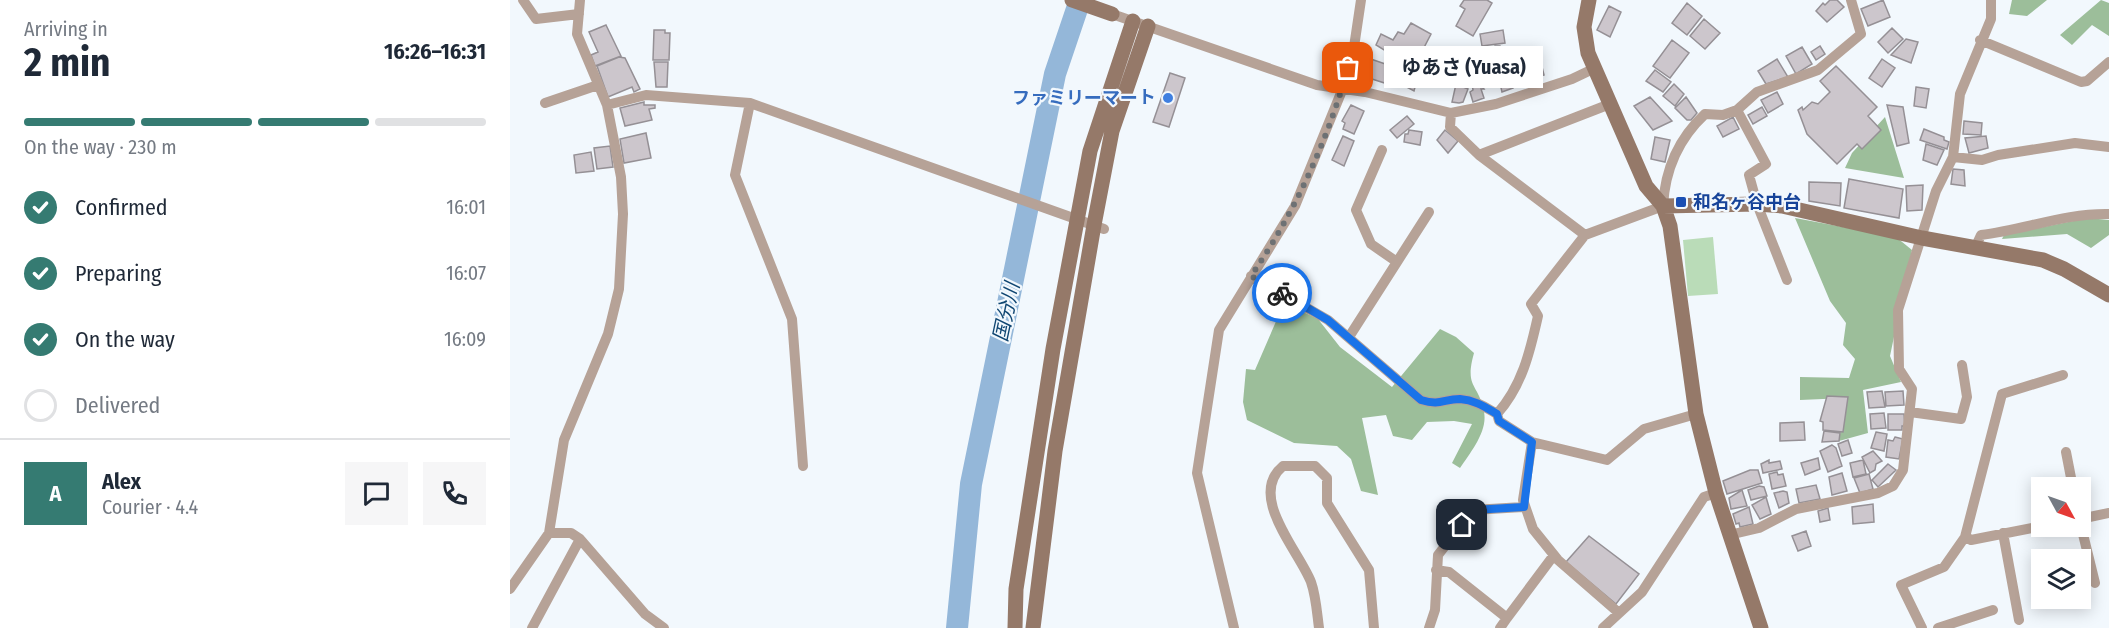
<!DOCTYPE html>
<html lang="en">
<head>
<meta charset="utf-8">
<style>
	body { margin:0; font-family:"Fira Sans Condensed","Noto Sans JP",sans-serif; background:#f6f6f7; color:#1f2937; height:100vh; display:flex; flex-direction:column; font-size:22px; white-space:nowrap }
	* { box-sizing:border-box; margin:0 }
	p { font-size:20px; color:#747a83 }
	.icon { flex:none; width:33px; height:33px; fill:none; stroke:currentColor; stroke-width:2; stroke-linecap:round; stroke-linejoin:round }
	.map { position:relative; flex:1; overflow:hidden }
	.sheet { display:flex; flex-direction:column; background:#fff; width:510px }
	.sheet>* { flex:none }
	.needle { width:39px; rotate:130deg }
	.fabs { position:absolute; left:1521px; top:477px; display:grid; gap:12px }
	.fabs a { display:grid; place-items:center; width:60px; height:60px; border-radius:0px; background:#fff; box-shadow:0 3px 15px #0003; font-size:30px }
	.pin { position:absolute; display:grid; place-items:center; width:51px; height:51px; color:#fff; margin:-26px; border-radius:12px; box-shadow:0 3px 9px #0006 }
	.courier { position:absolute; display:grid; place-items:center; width:60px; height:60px; margin:-30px; border:4px solid #1a73e8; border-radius:50%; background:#fff; color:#222; box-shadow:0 2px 8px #0007 }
	.bubble { position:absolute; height:42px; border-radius:0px; background:#fff; box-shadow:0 3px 15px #0003; font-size:20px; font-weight:700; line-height:42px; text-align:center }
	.headline em { font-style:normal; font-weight:700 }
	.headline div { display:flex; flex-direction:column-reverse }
	.headline { display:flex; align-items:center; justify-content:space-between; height:102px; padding:0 24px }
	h1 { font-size:39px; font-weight:700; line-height:45px }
	.bar { display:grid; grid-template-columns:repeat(4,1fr); gap:9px 6px; align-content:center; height:72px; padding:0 24px }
	.bar i { height:8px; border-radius:4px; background:#e0e1e3 }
	.bar .current { background:#357b72 }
	.bar p { grid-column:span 4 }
	.line { display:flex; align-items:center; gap:15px; padding:0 24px; border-top:2px solid #e0e1e3 }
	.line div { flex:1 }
	.round { display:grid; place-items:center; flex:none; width:63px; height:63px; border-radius:0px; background:#f6f6f7 }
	ol { padding:0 24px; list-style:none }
	li { display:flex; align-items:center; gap:18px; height:66px }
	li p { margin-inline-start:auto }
	li .icon { padding:6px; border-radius:50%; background:#357b72; color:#fff; stroke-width:4 }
	li:last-child { color:#747a83 }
	li i { width:33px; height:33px; border:3px solid #e0e1e3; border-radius:50% }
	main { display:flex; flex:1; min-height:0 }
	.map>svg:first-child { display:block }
	.green { fill:#badcb8 }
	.forest { fill:#9cbe9a }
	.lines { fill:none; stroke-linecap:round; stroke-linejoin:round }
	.river { stroke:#94b7d9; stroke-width:22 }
	.building { fill:#ccc6cc; stroke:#959095; stroke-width:1.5 }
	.street { stroke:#b6a297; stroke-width:10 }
	.secondary { stroke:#957969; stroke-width:15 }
	.done { stroke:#6d7174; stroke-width:6; stroke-dasharray:0 10.8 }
	.route { stroke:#1a73e8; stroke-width:8 }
	.shop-dot { fill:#3f7fe0; stroke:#f2f8fd; stroke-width:2 }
	.transit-dot { fill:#1a4fb4; stroke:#f2f8fd; stroke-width:2 }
	.labels { text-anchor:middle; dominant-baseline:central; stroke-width:4.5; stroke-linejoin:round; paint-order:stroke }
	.shop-label { font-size:18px; font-weight:bold; fill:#366cbe; stroke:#f2f8fd; text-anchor:end }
	.transit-label { font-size:18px; font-weight:bold; fill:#164399; stroke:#f2f8fd; text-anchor:start }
	.water-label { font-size:20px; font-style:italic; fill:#104672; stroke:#f2f8fd }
</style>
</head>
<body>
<main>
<section class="sheet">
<div class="headline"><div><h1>2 min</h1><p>Arriving in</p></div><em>16:26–16:31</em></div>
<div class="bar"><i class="current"></i><i class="current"></i><i class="current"></i><i></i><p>On the way · 230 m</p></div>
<ol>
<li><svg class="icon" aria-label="check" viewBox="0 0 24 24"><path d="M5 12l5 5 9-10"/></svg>Confirmed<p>16:01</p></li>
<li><svg class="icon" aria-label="check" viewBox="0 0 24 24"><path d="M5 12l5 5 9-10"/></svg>Preparing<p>16:07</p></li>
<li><svg class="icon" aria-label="check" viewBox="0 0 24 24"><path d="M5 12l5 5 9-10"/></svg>On the way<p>16:09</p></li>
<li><i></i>Delivered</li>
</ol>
<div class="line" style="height:108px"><b class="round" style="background:#357b72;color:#fff">A</b><div><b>Alex</b><p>Courier · 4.4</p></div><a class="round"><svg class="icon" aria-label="chat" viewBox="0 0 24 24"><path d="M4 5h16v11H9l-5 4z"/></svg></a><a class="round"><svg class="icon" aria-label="phone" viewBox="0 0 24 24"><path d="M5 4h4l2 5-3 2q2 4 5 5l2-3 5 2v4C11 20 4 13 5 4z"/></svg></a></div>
</section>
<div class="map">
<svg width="1599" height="628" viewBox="0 0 1599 628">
	<rect width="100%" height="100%" fill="#f2f8fd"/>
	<path class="green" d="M1203 237 1208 294 1178 296 1173 240Z"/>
	<path class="forest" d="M1502 0H1537L1517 16 1499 14Z
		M1591 0 1599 3V36L1582 25 1562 45 1550 35Z
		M1375 117 1394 178 1335 168 1342 153Z
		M1285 218 1386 237 1402 250 1380 356 1391 382 1353 390 1358 433 1329 441 1336 398 1290 400V377L1339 378 1345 359 1333 345 1336 323 1320 301Z
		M1578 218 1599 220V235L1581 248 1557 234 1492 239 1494 235Z
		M774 303 808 319 830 347 882 387 930 329 946 337 964 353C954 389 969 383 974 412 978 431 960 453 950 468L942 463 962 424 944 421 917 422 902 440 883 436 876 415 852 418 868 495 851 491 841 459 827 446 784 443 737 420 733 402 736 369 745 370Z"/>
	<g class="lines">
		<path class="river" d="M447 628 461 484 545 74 570 0"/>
	</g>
	<path class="building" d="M954 0H977L982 3 963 36 946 26 955 9 950 6Z
		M1320 0H1327L1334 7 1317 22 1306 11 1313 3 1315 5Z
		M1373 0 1380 17 1358 26 1351 9Z
		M1177 3 1192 16 1177 35 1162 23Z
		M1099 6 1111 12 1100 37 1087 30Z
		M1194 19 1210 33 1195 49 1180 36Z
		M901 23 921 34 906 63 881 49 879 53 866 45 871 34 883 40 888 32 894 34Z
		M96 25 111 56 85 66 81 55 88 52 79 32Z
		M1382 28 1393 39 1378 53 1368 42Z
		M144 30H155V33H160L159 60H143Z
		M993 30 995 43 972 46 970 34Z
		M1396 39 1408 42 1401 63 1381 55Z
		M1162 40 1179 53 1160 78 1143 66Z
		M985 46H990L993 62 988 64 989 67 981 68 978 57Z
		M1310 46 1315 54 1306 60 1301 52Z
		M998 47 1008 52 1011 62 997 67 993 55 996 54 995 48Z
		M1292 47 1302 64 1286 74 1276 56Z
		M849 55 890 69 884 86 843 73Z
		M109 57 115 58 130 89 124 92 122 87 98 97 87 66Z
		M1267 59 1278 77 1256 84 1248 71Z
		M1372 59 1385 68 1372 87 1359 78Z
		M1020 60 1027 63 1028 68 1032 67 1034 75 1018 80 1012 63Z
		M144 62H158L157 87H146Z
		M893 65 909 73 904 91 893 85H886Z
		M1012 66 1017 83 1008 87 1003 68Z
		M1326 66 1367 107 1358 116 1371 130 1352 149 1347 144 1327 164 1297 134 1288 110 1292 107 1293 110 1302 102 1308 104 1320 92 1310 81Z
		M997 70 1003 88 992 92 988 75Z
		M1145 70 1161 82 1153 92 1136 81Z
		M660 73 675 78 659 127 643 122Z
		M968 81 974 89H971L974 98 963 102 960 92 963 90 962 84Z
		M946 84 958 89 953 102 949 103 942 102Z
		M1164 84 1174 94 1165 106 1153 96Z
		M1406 87 1419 89 1416 108 1404 106Z
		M1267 92 1273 104 1258 113 1251 100Z
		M1140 97 1162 121 1143 130 1124 106Z
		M1176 97 1187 113 1181 120H1177L1165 108Z
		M134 102V105H145V108L139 109 142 120 115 126 110 108Z
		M841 105 854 111 844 134 833 129 835 123 832 121Z
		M1377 105 1393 107 1399 143 1387 146Z
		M1252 107 1257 116 1243 124 1238 115Z
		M897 116 904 124 887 138 880 130Z
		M1223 117 1229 129 1213 137 1207 126Z
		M1454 121 1472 123 1471 135 1453 134Z
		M1414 129 1434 137V140L1439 142 1437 149 1410 140Z
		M899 130 912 132 910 145 894 142 895 134H898Z
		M935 130 948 141 938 153 927 140Z
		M136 133 141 158 114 163 110 139Z
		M833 136 844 141 834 166 822 160Z
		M1476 136 1478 148 1459 153 1455 138Z
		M1145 137 1160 140 1155 162 1141 159Z
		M1416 144 1434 150 1427 165 1413 160Z
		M100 146 103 167 87 169 84 148Z
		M81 152 84 171 66 173 64 155Z
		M1443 169 1454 170 1455 186 1441 184Z
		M1339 179 1393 189 1389 218 1334 208Z
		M1299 182 1331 183 1330 206 1299 201Z
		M1413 185 1412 210 1397 211 1396 186Z
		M1372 391 1375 407 1359 408 1357 392Z
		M1393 391 1394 405 1376 406 1375 392Z
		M1317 396 1338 397 1333 432 1313 430V422L1310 421Z
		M1374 413 1376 428 1361 429 1360 414Z
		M1378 414H1394L1395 426H1392V430H1378Z
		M1294 422 1295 440 1270 441V423Z
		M1314 431 1330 433 1329 441 1312 442Z
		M1366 432 1377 434 1374 451 1361 448Z
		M1385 437 1393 439 1389 459 1376 457 1378 440 1383 441Z
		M1338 440 1342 453 1332 456 1328 444Z
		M1322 445 1326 448 1332 466 1318 472 1310 451Z
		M1363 451 1372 461 1366 464 1365 470 1360 473 1352 457Z
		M1308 458 1310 469 1295 475 1291 463Z
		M1259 460V463L1270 461 1272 469 1253 473 1251 464Z
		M1353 460 1356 474 1343 477 1340 463Z
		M1378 464 1386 470 1368 487 1362 480Z
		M1240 470H1248L1252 483 1217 494 1213 481Z
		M1267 472 1268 475 1273 474 1276 486 1262 489 1259 474Z
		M1332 473 1337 491 1322 495 1319 477Z
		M1359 474 1363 489 1350 493 1344 478Z
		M1306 485 1310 499 1289 503 1286 489Z
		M1249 486 1254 487 1257 496 1241 500 1238 490Z
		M1232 490 1237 506 1221 509 1219 498Z
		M1273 491 1277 492 1279 503 1269 508 1264 493Z
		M1256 497 1261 514 1250 519 1242 505Z
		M1363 504 1364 522 1343 524 1342 507Z
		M1239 507 1243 524 1230 527 1229 523 1226 524 1223 514Z
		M1318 508 1320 520 1310 522 1308 511Z
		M1296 531 1301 546 1288 551 1282 536Z
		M1079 536 1129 574 1106 604 1056 562Z"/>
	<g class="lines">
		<path class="street" d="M13 0 26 19 69 14
			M602 14 807 85 855 92 941 113 986 104 1062 79 1083 69
			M1470 40 1571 82 1577 81 1599 62
			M35 103 88 85
			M240 103 225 175 282 319 293 466
			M97 105 136 95 240 103 594 229
			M1227 110 1256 164 1239 175 1247 204 1277 280
			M941 113 940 127 969 155 1075 235
			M872 150 846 210 861 244 887 262 919 212
			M969 155 1100 104
			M1443 157 1472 160 1488 155 1565 143 1599 147
			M1465 248 1471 235C1514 230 1555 213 1599 214
			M741 276 818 320 911 400C931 406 933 399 950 399 965 400 975 407 987 414
			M839 337 887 262
			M1400 412 1451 419 1457 397 1452 365
			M1022 442 1097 460 1134 429 1186 414
			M1556 452 1563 488
			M1570 519 1599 513
			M1570 522 1585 583
			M39 533H61L70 539 135 614 154 628
			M1493 533 1509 620
			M1219 535 1249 528 1286 509 1368 493 1383 486 1393 470 1402 389 1389 369 1388 310 1426 191 1443 157 1450 94 1481 19V0
			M1455 537 1492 394 1553 375
			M926 570 939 572 997 618 990 628
			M0 589 39 533 54 440 98 334 109 289 113 214 111 177 97 105 67 34 70 0
			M1109 613 1048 560 1023 529 1013 500 1022 442 989 421 987 414C1012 386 1020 352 1028 316L1021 304 1075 235 1153 206C1155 169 1168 139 1195 114L1213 115 1227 110 1247 92 1308 70 1351 34 1341 0
			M997 618 1044 555
			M22 628 70 539
			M724 628 687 473 709 330 785 206 833 88 844 47 851 0
			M809 628C807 613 806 596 801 582 789 551 737 496 773 466H805L817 478V503L859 570 864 628
			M919 628 925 610 928 555 963 510 1013 507
			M1093 628 1132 592 1194 497 1206 493
			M1412 628 1391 585 1434 567 1455 537 1461 540 1532 526
			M1428 628 1483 610"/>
		<path class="secondary" d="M562 0 602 14
			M1079 0 1074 27 1078 53 1136 186 1153 206 1160 226 1186 414 1206 493 1251 628
			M1153 206 1247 204 1272 206 1412 238 1533 260 1554 269 1599 295
			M505 628 506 589 543 349 580 151 623 21
			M523 628 545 451 584 225 602 131 638 26"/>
	</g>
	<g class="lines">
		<path class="done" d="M772 293 741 276C785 212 817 142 838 68"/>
		<path class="route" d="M772 293 818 320 911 400C931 406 933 399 950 399 965 400 975 407 987 414L989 421 1022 442 1014 507 963 510 952 525"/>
	</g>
	<circle class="shop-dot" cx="658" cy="98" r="6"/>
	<rect class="transit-dot" x="1165" y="196" width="12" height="12" rx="3"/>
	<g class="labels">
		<g class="shop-label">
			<text x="646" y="98">ファミリーマート</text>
		</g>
		<g class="transit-label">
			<text x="1183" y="202">和名ヶ谷中台</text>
		</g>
		<g class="water-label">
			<text transform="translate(496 312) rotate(-78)">国分川</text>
		</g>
	</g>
</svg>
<div class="fabs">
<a><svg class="needle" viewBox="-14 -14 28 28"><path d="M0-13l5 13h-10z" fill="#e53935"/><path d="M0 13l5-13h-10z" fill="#747a83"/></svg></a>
<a><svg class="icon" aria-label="layers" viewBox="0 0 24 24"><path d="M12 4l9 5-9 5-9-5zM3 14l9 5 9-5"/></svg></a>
</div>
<div class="pin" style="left:838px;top:68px;background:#ea580c"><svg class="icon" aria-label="bag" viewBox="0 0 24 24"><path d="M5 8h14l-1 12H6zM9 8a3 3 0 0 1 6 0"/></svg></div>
<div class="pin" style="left:952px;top:525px;background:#1f2937"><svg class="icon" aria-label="home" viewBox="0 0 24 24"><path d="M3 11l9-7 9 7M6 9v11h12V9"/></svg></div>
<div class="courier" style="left:772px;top:293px"><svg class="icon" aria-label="bike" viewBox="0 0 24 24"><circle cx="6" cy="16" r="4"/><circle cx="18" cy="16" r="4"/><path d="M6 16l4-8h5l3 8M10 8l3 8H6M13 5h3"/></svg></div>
<div class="bubble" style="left:874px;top:46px;width:159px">ゆあさ (Yuasa)</div>
</div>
</main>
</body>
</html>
